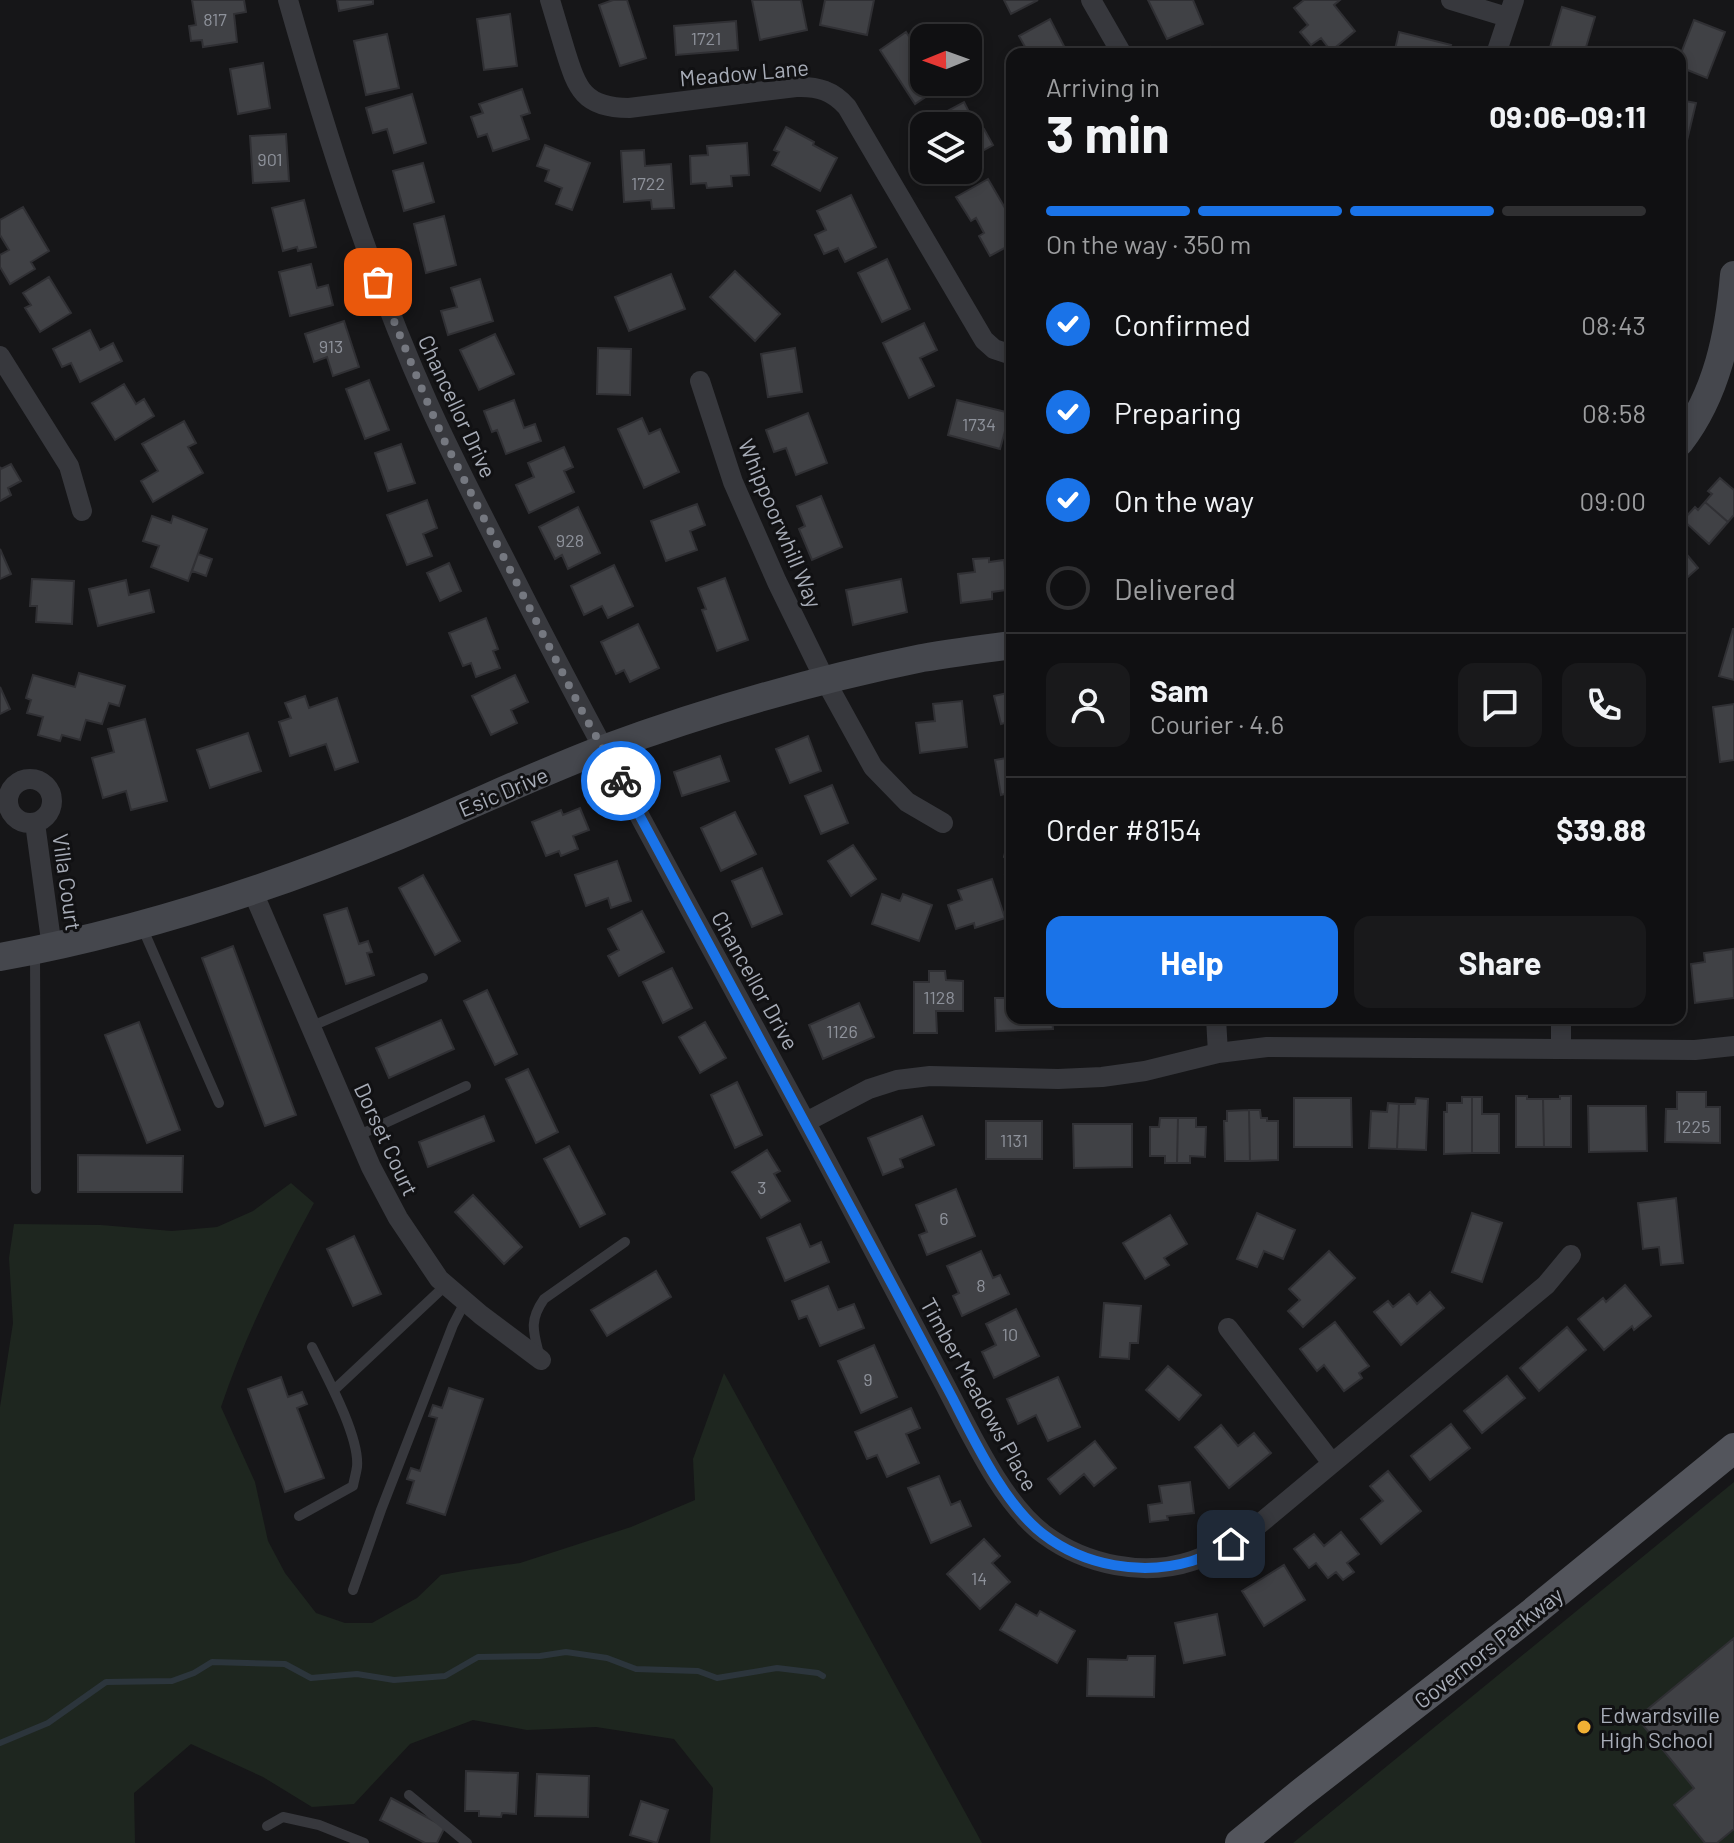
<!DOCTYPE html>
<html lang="en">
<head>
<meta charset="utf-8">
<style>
	body { margin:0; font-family:Barlow,sans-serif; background:#19191b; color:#f1f3f6; height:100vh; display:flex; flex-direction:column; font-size:30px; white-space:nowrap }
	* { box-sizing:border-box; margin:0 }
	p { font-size:26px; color:#9c9d9f }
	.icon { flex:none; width:44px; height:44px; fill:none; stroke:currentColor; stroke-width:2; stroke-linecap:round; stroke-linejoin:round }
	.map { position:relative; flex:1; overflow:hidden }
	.panel { position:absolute; left:1006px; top:48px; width:680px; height:976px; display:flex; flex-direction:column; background:#101012; border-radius:16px; box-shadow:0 4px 12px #0003,0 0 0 2px #303032 }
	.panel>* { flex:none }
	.needle { width:52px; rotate:269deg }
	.tools { position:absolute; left:910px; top:24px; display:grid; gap:16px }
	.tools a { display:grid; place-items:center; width:72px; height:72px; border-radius:16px; background:#101012; box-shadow:0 4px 12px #0003,0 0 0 2px #303032; font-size:40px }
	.pin { position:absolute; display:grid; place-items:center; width:68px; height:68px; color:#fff; margin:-34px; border-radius:16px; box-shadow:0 4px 12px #0006 }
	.courier { position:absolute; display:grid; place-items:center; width:80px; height:80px; margin:-40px; border:6px solid #1a73e8; border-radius:50%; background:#fff; color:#222; box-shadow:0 2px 10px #0007 }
	.headline em { font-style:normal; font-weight:700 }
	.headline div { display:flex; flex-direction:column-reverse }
	.headline { display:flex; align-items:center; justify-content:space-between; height:136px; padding:0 40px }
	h1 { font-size:52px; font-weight:700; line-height:60px }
	.bar { display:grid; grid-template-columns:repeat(4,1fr); gap:12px 8px; align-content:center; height:96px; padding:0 40px }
	.bar i { height:10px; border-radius:6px; background:#303032 }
	.bar .current { background:#1a73e8 }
	.bar p { grid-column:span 4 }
	.line { display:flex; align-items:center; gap:20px; padding:0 40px; border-top:2px solid #303032 }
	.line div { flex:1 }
	.round { display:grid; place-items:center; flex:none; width:84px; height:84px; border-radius:16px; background:#19191b }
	ol { padding:0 40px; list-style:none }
	li { display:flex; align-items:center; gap:24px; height:88px }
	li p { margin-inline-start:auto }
	li .icon { padding:8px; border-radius:50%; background:#1a73e8; color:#fff; stroke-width:4 }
	li:last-child { color:#9c9d9f }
	li i { width:44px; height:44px; border:4px solid #303032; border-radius:50% }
	.button { display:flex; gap:16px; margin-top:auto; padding:16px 40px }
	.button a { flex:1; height:92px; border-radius:16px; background:#1a73e8; color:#fff; font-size:32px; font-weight:700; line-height:92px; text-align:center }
	.button a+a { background:#19191b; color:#f1f3f6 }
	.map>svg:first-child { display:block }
	.green { fill:#1e261f }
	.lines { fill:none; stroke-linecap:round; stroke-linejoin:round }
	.stream { stroke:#2c353c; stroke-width:6 }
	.building { fill:#404145; stroke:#303034; stroke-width:2 }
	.lane { stroke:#37383d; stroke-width:10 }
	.street { stroke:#37383d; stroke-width:20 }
	.secondary { stroke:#45474d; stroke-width:28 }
	.primary { stroke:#53555c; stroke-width:30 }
	.done { stroke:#757880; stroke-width:8; stroke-dasharray:0 14.4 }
	.route { stroke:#1a73e8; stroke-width:10 }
	.poi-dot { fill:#f2b134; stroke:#111113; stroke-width:3 }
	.labels { text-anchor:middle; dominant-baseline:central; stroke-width:6; stroke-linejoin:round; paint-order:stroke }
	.number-label { font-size:18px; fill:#8e929b }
	.street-label { font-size:22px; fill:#a8adb8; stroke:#111113 }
	.poi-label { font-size:22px; fill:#a8adb8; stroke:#111113; text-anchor:start }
</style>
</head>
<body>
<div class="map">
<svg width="1734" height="1843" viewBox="0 0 1734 1843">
	<rect width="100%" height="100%" fill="#161618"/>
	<path class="green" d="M291 1183 314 1203C278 1269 245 1336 221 1407L255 1482 268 1541 285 1573 316 1613 345 1623H372L417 1598 441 1575 469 1570 520 1563 631 1527 695 1500 693 1459 724 1373 982 1843H710L713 1788 674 1739 596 1727 527 1730 473 1720 410 1744 354 1804 312 1807 263 1777 191 1744 134 1793 135 1843H0V1407L13 1323 9 1258 14 1224 101 1225 172 1231 217 1227 253 1211Z
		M1734 1482V1843H1293Z"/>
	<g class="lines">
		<path class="stream" d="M0 1743 48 1723 106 1682 172 1681 194 1673 212 1662 285 1664 311 1678 357 1674 394 1680 445 1676 478 1657 540 1656 566 1652 607 1658 636 1669 698 1671 717 1678 777 1668 818 1673 823 1676"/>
	</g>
	<path class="building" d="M192 0H244L246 12 234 14 237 42 203 47 202 40 191 41 189 26 196 25Z
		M337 0H373V4L339 11Z
		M613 0H627L646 58 620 66 599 5Z
		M752 0H801L807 30 760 40Z
		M825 0H874L867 35 820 25Z
		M1004 0H1038L1011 14Z
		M1148 0H1193L1203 24 1167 39Z
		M1304 0H1340L1334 5 1355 31 1331 51 1321 38 1311 45 1300 32 1308 25 1294 8Z
		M1562 7 1595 17 1584 54H1548Z
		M510 14 517 66 484 70 477 19Z
		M1050 19 1068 54H1029L1019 36Z
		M1694 20 1725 32 1707 78 1680 67V56Z
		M736 21 738 50 676 55 674 26Z
		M906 32 924 58V82H940L942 86 915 104 880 50Z
		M1399 32 1451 45 1448 54H1394Z
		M387 34 399 88 366 95 354 41Z
		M1210 47 1214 54H1195Z
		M263 63 270 108 238 114 230 69Z
		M522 89 530 113 521 116 529 139 493 151 487 134 478 137 471 117 483 113 479 104Z
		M412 94 426 143 394 153 387 129 373 133 366 108Z
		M1680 100 1696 103 1682 161 1680 160Z
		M964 102 973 120 964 126H929L927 122Z
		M786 127 814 142 813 145 837 158 820 191 772 165 779 152 774 150Z
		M984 129 993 145 975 155 982 167 951 183 944 170H968V133L970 137Z
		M286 134 289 181 253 183 250 136Z
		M747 143 749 175 731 176 732 186 707 188 706 183 691 184 690 156 708 155 707 146Z
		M545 145 590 163 572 210 556 204 562 188 545 181 549 170 537 166Z
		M644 150 645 166 671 164 674 208 652 209 651 200 624 202 621 151Z
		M423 163 434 202 404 211 393 171Z
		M988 179 1012 220V244L990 256 979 236 984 233 976 218 971 221 956 197Z
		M851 195 876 247 845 262 838 248 824 254 815 235 826 230 817 211Z
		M304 200 316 247 298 251 297 247 283 251 272 208Z
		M23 207 49 251 31 262 35 269 10 284 0 267V255L9 250 0 235V220Z
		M444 216 456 265 426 273 414 224Z
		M887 259 910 309 882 322 858 273Z
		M311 264 317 288 328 285 333 305 290 316 279 272Z
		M735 271 780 314 755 341 710 297Z
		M671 274 685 309 629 331 615 297Z
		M49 277 71 313 40 332 25 308 31 305 23 293Z
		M480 279 493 321 448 335 441 311 457 307 451 288Z
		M344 321 359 367 333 376 327 357 314 362 305 334Z
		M924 323 937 350 920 358 934 386 909 398 883 343Z
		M90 330 100 350 113 343 122 361 80 382 71 363 62 367 53 349Z
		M495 334 514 374 479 390 460 350Z
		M598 348 631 349 630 395 597 394Z
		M795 348 802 392 768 397 761 354Z
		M369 380 389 430 365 439 346 389Z
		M124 384 136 404 144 399 154 416 115 440 92 403Z
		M514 400 524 428 535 424 541 441 506 454 497 430 492 432 484 411Z
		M957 400 1010 413 1000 449 948 435Z
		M808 413 827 463 796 475 786 448 774 452 766 430Z
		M642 418 649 434 660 429 679 472 644 488 618 429Z
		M184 421 196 443 188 447 203 473 153 502 141 481 158 471 142 444Z
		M401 444 415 483 388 491 375 453Z
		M564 447 573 467 564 471 574 492 529 513 516 485 534 477 528 463Z
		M11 464 21 481 8 488 11 495 0 501V467L1 469Z
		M1720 478 1734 490V515L1728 522 1705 502 1712 494 1708 491Z
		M821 496 842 547 812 560 799 529 805 526 797 506Z
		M427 500 437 528 423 534 432 556 407 565 387 515Z
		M1705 502 1728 522 1709 544 1683 520 1695 507 1698 510Z
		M697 504 705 525 690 531 697 550 666 561 651 521Z
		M578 507 600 553 568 569 562 555 555 559 539 527Z
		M152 516 171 523 173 516 207 529 188 581 151 567 159 546 143 541Z
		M0 549 11 574 0 579Z
		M1683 550 1698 568 1680 584V553Z
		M198 554 212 559 206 576 192 571Z
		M989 558V562L1004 560 1007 590 992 592V599L961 603 958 574 975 572 973 559Z
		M449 563 461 591 440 601 427 573Z
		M614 565 633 606 608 618 602 606 584 615 571 586Z
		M725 578 748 640 717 651 702 610 706 609 698 588Z
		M32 579 74 581 72 624 36 622 37 606H30Z
		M901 579 907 612 853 625 846 590Z
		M126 580 129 595 149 590 154 612 98 626 89 589Z
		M486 618 498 649 493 651 500 668 476 677 471 663 463 666 449 633Z
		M638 624 659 668 630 682 624 670 616 674 601 642Z
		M1733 629H1734V680L1719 676Z
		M79 673 125 686 119 706 109 703 102 724 86 720 80 740 62 735 60 741 38 735 43 717 27 713 31 700 26 698 33 675 75 687Z
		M515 675 528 702 511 710 517 723 491 735 472 696Z
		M0 687 10 709 0 714Z
		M1012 692V721L1001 724 994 696Z
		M305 696 309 708 337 698 358 762 335 770 326 744 290 756 279 722 291 718 285 703Z
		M962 701 967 747 920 753 916 723 935 721 933 704Z
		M1734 704V760L1720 762 1713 707Z
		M145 719 167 801 131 810 126 791 103 798 92 758 114 752 108 729Z
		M248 733 261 771 210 788 197 750Z
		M808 736 821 771 790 783 776 749Z
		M720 756 729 781 682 796 674 772Z
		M1012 757V807L1010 808 1008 793 1001 795 995 760Z
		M832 785 848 823 821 834 805 796Z
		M580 808 589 830 573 836 578 849 561 856 559 851 546 856 532 822 561 810 563 815Z
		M735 812 756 854 721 871 701 828Z
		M1012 826V876L1005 874 1009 859 1004 857Z
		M853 845 876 879 851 896 828 861Z
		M617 861 631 901 611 908 608 898 586 906 575 875Z
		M762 868 782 914 752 927 732 881Z
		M423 875 460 941 435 955 399 888Z
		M992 879 1005 918 975 928 974 923 956 929 948 905 962 900 958 890Z
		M882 894 900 901 903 894 932 905 919 941 872 924Z
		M347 908 359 944 368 941 372 952 367 953 374 975 346 984 324 915Z
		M642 911 664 952 619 976 608 956 619 950 608 929Z
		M233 946 296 1115 265 1126 202 958Z
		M1733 949 1734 998 1695 1003 1691 964 1705 962 1704 953Z
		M672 968 692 1008 663 1023 643 982Z
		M929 971H945L946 980 963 981V1011H936L937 1033H914V982H929Z
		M487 990 517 1054 495 1065 464 1001Z
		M995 998H1012V1018H1052L1053 1029 996 1031Z
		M859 1003 874 1037 823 1059 809 1025Z
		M1140 1018H1168V1020L1141 1021Z
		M441 1020 454 1049 389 1078 376 1048Z
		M139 1022 180 1130 147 1143 105 1035Z
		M705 1022 726 1058 700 1073 679 1037Z
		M528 1069 558 1132 536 1143 506 1079Z
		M737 1082 762 1135 735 1148 711 1095Z
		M1677 1092H1706V1107H1720V1143L1665 1142 1666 1109H1677Z
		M1516 1096H1527V1099H1543L1544 1147H1516Z
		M1560 1096H1571V1147H1544L1543 1099H1560Z
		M1462 1097H1472V1153L1444 1154V1112H1447V1103H1462Z
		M1472 1097H1482V1114H1499V1153H1472Z
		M1294 1098H1351L1352 1147H1294Z
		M1416 1098 1428 1099 1426 1150 1397 1149 1399 1104H1415Z
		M1388 1103 1399 1104 1397 1149 1369 1148 1371 1111 1387 1112Z
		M1588 1106H1646L1647 1151 1589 1152Z
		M1249 1110 1250 1161H1225L1224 1121H1227V1111Z
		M1249 1110H1260L1261 1118H1267V1121H1278V1160L1250 1161Z
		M484 1116 494 1141 428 1167 419 1142Z
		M922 1116 934 1145 900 1159 903 1167 883 1175 868 1138Z
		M1160 1118H1178L1177 1163H1165V1156H1150V1127H1159Z
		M1178 1118H1196V1127H1206L1205 1157 1190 1156V1163H1177Z
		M986 1121H1042V1159H986Z
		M1073 1124H1132V1167L1074 1168Z
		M569 1146 605 1214 580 1227 544 1159Z
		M767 1150 780 1171 774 1174 790 1201 761 1218 732 1172Z
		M78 1155 183 1156 182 1192H78Z
		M956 1189 975 1236 927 1255 919 1235 927 1232 916 1205Z
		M473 1195 522 1247 504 1264 455 1212Z
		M1676 1198 1683 1263 1661 1265 1659 1247 1643 1249 1638 1203Z
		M1257 1213 1295 1230 1283 1259 1264 1251 1257 1267 1237 1259Z
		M1472 1213 1502 1223 1482 1282 1452 1272Z
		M1170 1215 1187 1244 1164 1258 1169 1265 1145 1279 1123 1243Z
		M800 1224 810 1247 821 1242 829 1262 785 1281 767 1238Z
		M354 1236 381 1294 353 1306 327 1249Z
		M981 1251 993 1278 1000 1275 1009 1294 962 1316 953 1296 959 1293 947 1266Z
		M1329 1251 1355 1278 1303 1327 1288 1311 1300 1300 1289 1289Z
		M656 1271 671 1297 607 1336 591 1310Z
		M1625 1285 1651 1316 1634 1330 1632 1326 1604 1350 1578 1319 1603 1298 1606 1302Z
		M828 1286 838 1310 854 1304 864 1328 820 1346 807 1316 799 1319 792 1301Z
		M1430 1292 1444 1308 1401 1345 1374 1312 1388 1301 1393 1307 1409 1294 1417 1304Z
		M1104 1303 1141 1306 1138 1343H1130L1129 1359 1100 1357Z
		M1016 1309 1039 1356 994 1378 982 1352 996 1345 986 1324Z
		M1335 1322 1369 1366 1359 1373 1362 1378 1344 1391 1324 1365 1317 1371 1300 1349Z
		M1567 1327 1586 1350 1539 1391 1520 1368Z
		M874 1345 897 1397 861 1413 838 1361Z
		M1168 1366 1201 1395 1179 1420 1146 1390Z
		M1507 1376 1525 1398 1482 1433 1464 1411Z
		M281 1377 288 1397 302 1392 307 1404 297 1408 324 1478 285 1492 248 1389Z
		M1058 1377 1080 1427 1048 1441 1036 1415 1018 1424 1007 1399Z
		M449 1388 483 1399 445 1515 407 1503 414 1481 407 1479 411 1468 420 1471 437 1418 429 1416 433 1405 442 1408Z
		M911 1408 920 1428 906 1434 919 1463 887 1477 877 1455 867 1459 855 1432Z
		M1451 1424 1470 1448 1430 1480 1411 1456Z
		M1221 1425 1238 1446 1254 1433 1271 1453 1229 1488 1195 1447Z
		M1095 1441 1116 1468 1094 1486 1084 1474 1060 1494 1048 1479Z
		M1388 1471 1421 1511 1381 1544 1361 1519 1383 1501 1370 1486Z
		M939 1476 951 1505 960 1501 971 1526 931 1543 908 1488Z
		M1190 1482 1194 1513 1167 1516 1168 1520 1150 1522 1148 1505 1162 1503 1159 1486Z
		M1341 1532 1359 1554 1347 1563 1354 1572 1343 1580 1336 1572 1328 1578 1316 1563 1309 1568 1294 1549 1314 1534 1324 1546Z
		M984 1539 1000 1556 992 1563 1010 1582 980 1609 947 1574Z
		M1284 1565 1305 1600 1264 1626 1242 1591Z
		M1016 1604 1037 1616 1040 1611 1075 1631 1057 1663 1000 1630Z
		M1217 1614 1225 1655 1184 1663 1175 1623Z
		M1734 1638V1829L1717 1843H1705L1674 1805 1694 1788 1637 1718Z
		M1128 1656H1155L1154 1697 1087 1696 1088 1659 1127 1660Z
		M466 1771 518 1773 516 1814 502 1813 501 1817 479 1816V1811H465Z
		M537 1774 589 1776 588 1817 535 1816Z
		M391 1798 445 1827 437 1843H425L380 1820Z
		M641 1801 668 1810 657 1843 630 1835Z"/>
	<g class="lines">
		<path class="lane" d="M142 927 219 1103
			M35 951 36 1189
			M310 1027 423 978
			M357 1136 466 1086
			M540 1358C534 1333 528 1322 544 1299L625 1242
			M334 1390 446 1285
			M299 1516 353 1486C354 1480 356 1474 357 1467 360 1437 326 1375 312 1347
			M353 1590 381 1510 453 1325 465 1302
			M409 1795 467 1843
			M267 1826 283 1817 319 1825 364 1843"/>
		<path class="street" d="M288 0C327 137 370 273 428 403 457 468 491 531 523 595 626 797 738 994 844 1194 877 1257 911 1320 944 1383 969 1430 1002 1504 1045 1535 1086 1565 1144 1577 1192 1561 1210 1555 1228 1545 1245 1536L1546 1285 1571 1255
			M550 0C555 17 560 33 565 50 577 89 584 108 629 108L796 87C818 86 833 91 847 107L984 340 994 349 1012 355
			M1091 0 1122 54
			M1451 0 1507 17
			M1496 54 1514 0
			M0 356 69 466 82 511
			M700 381 733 482 777 582 825 680 873 767 907 802 943 823
			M8 801a22 22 0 1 1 44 0a22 22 0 1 1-44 0Z
			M35 823 52 948
			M253 892 371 1167 398 1218 439 1279 481 1315 541 1360
			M1216 1018 1218 1053
			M1561 1049V1018
			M806 1122 869 1089 897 1080 930 1076 1058 1079 1102 1077 1145 1071 1218 1053 1267 1047 1695 1050 1734 1046
			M1228 1328 1332 1463"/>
		<path class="secondary" d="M1680 442C1717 394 1729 334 1734 275
			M0 957C137 932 269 889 398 836 467 808 534 775 603 749 707 711 814 680 922 658 952 653 982 649 1012 645"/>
		<path class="primary" d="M1240 1843 1300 1794 1531 1614 1734 1448"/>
	</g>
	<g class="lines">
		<path class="done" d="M378 282 426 399 444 440 583 713 621 781"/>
		<path class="route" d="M621 781C712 952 805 1121 896 1292 915 1328 934 1363 953 1399 975 1442 1005 1505 1043 1534 1084 1566 1142 1576 1192 1561 1205 1557 1218 1549 1231 1544"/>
	</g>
	<circle class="poi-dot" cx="1584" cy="1727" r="8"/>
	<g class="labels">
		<g class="number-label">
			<text x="215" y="19">817</text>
			<text x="706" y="38">1721</text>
			<text x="270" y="159">901</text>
			<text x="648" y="183">1722</text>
			<text x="331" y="346">913</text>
			<text x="979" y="424">1734</text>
			<text x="570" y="540">928</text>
			<text x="939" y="997">1128</text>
			<text x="842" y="1031">1126</text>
			<text x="1693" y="1126">1225</text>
			<text x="1014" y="1140">1131</text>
			<text x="762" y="1187">3</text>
			<text x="944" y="1218">6</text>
			<text x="981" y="1285">8</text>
			<text x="1010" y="1334">10</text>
			<text x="868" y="1379">9</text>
			<text x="979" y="1578">14</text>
		</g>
		<g class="street-label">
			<text transform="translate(744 72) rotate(-5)">Meadow Lane</text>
			<text transform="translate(458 406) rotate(65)">Chancellor Drive</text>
			<text transform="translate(781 523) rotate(67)">Whippoorwhill Way</text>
			<text transform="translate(503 791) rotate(-23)">Esic Drive</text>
			<text transform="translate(68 882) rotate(82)">Villa Court</text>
			<text transform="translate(756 980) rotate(61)">Chancellor Drive</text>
			<text transform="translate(387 1139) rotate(65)">Dorset Court</text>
			<text transform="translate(980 1394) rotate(61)">Timber Meadows Place</text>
			<text transform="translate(1488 1647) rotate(-38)">Governors Parkway</text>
		</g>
		<g class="poi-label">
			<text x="1600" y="1714">Edwardsville<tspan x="1600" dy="25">High School</tspan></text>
		</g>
	</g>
</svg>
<div class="tools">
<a><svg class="needle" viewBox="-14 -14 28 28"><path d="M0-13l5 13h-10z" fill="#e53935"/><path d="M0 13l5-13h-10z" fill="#9c9d9f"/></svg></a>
<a><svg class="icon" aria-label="layers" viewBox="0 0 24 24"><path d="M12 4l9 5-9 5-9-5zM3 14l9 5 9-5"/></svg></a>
</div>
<div class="pin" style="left:378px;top:282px;background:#ea580c"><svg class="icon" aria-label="bag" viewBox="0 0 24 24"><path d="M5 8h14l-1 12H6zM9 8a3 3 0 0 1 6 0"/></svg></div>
<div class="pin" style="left:1231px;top:1544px;background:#1f2937"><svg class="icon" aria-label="home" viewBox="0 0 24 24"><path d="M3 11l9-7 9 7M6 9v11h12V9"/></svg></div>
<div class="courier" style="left:621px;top:781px"><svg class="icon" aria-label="bike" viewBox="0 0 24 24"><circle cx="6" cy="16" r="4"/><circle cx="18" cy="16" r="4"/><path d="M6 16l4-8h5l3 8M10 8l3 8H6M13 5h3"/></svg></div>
<section class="panel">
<div class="headline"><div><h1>3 min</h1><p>Arriving in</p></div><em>09:06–09:11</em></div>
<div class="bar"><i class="current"></i><i class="current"></i><i class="current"></i><i></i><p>On the way · 350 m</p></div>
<ol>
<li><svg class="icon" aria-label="check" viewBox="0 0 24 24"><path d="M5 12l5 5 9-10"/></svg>Confirmed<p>08:43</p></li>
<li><svg class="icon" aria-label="check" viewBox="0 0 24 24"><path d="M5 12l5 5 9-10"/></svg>Preparing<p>08:58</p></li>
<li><svg class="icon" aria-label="check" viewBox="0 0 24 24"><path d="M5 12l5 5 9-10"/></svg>On the way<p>09:00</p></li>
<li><i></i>Delivered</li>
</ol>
<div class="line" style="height:144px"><a class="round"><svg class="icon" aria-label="person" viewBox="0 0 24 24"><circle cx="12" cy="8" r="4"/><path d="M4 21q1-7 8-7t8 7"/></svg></a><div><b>Sam</b><p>Courier · 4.6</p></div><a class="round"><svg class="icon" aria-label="chat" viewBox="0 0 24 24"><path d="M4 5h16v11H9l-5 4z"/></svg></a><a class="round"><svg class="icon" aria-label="phone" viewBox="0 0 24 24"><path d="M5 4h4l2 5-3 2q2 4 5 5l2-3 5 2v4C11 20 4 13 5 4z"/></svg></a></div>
<div class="line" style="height:104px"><div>Order #8154</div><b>$39.88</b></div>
<div class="button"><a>Help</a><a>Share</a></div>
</section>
</div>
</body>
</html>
